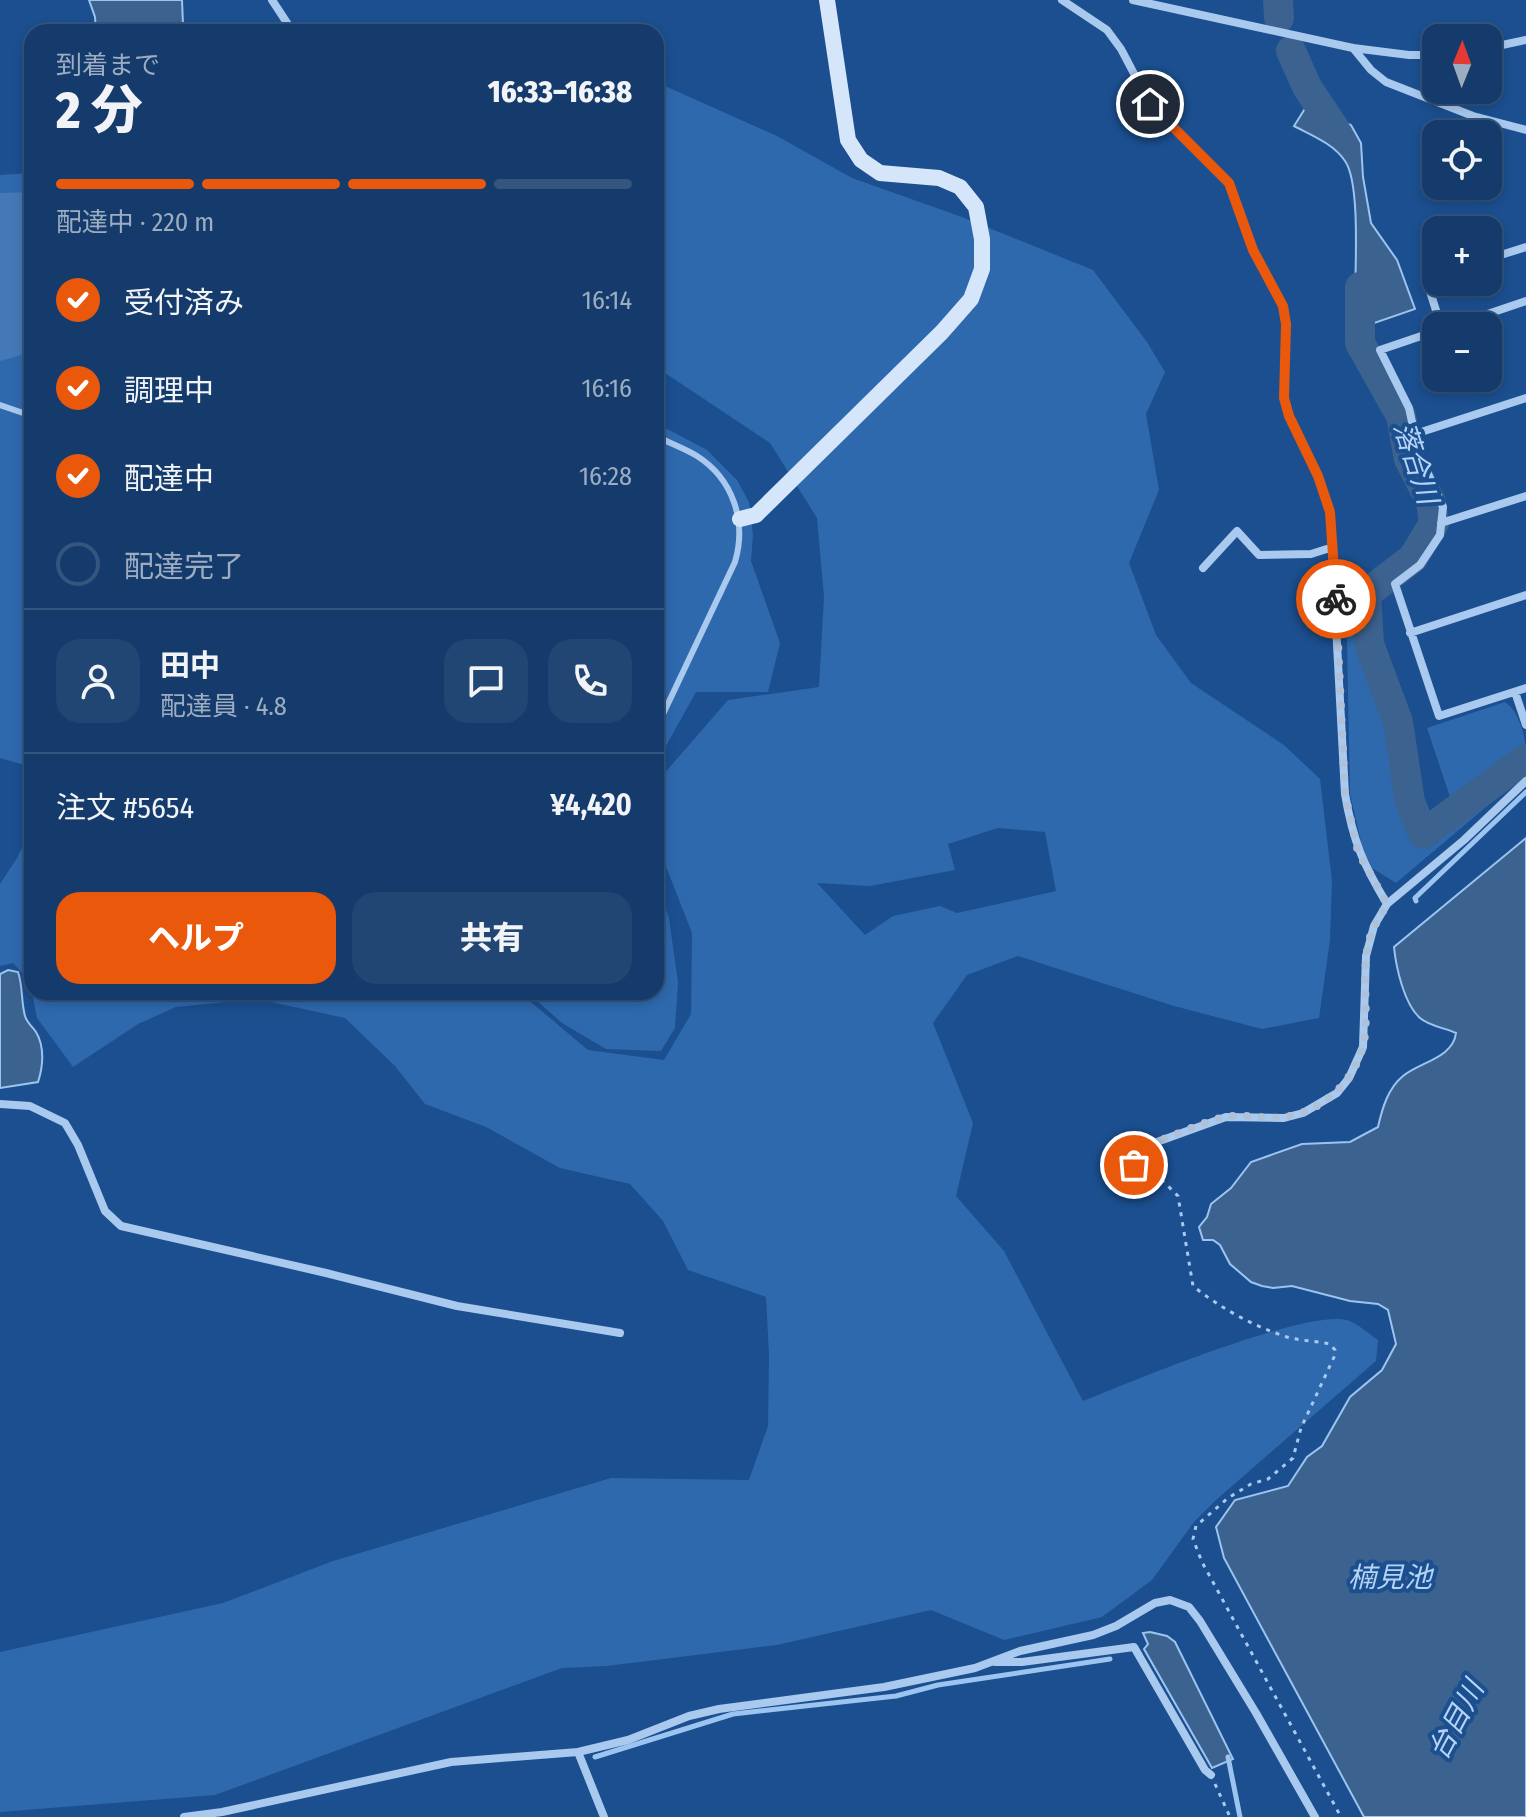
<!DOCTYPE html>
<html lang="ja">
<head>
<meta charset="utf-8">
<style>
	body { margin:0; font-family:"Fira Sans Condensed","Noto Sans JP",sans-serif; background:#214673; color:#f1f3f6; height:100vh; display:flex; flex-direction:column; font-size:30px; white-space:nowrap }
	* { box-sizing:border-box; margin:0 }
	p { font-size:26px; color:#9dadc1 }
	.icon { flex:none; width:44px; height:44px; fill:none; stroke:currentColor; stroke-width:2; stroke-linecap:round; stroke-linejoin:round }
	.map { position:relative; flex:1; overflow:hidden }
	.sheet { position:absolute; left:24px; top:24px; width:640px; height:976px; display:flex; flex-direction:column; background:#143b6b; border-radius:24px; box-shadow:0 4px 12px #0003,0 0 0 2px #33557e }
	.sheet>* { flex:none }
	.needle { width:52px; rotate:1deg }
	.fabs { position:absolute; left:1422px; top:24px; display:grid; gap:16px }
	.fabs a { display:grid; place-items:center; width:80px; height:80px; border-radius:16px; background:#143b6b; box-shadow:0 4px 12px #0003,0 0 0 2px #33557e; font-size:40px }
	.pin { position:absolute; display:grid; place-items:center; width:68px; height:68px; color:#fff; margin:-34px; border:4px solid #fff; border-radius:50%; box-shadow:0 2px 8px #0007 }
	.courier { position:absolute; display:grid; place-items:center; width:80px; height:80px; margin:-40px; border:6px solid #ea580c; border-radius:50%; background:#fff; color:#222; box-shadow:0 2px 10px #0007 }
	.overview em { font-style:normal; font-weight:800 }
	.overview div { display:flex; flex-direction:column-reverse }
	.overview { display:flex; align-items:center; justify-content:space-between; height:136px; padding:0 32px }
	h1 { font-size:52px; font-weight:800; line-height:60px }
	.bar { display:grid; grid-template-columns:repeat(4,1fr); gap:12px 8px; align-content:center; height:96px; padding:0 32px }
	.bar i { height:10px; border-radius:6px; background:#33557e }
	.bar .current { background:#ea580c }
	.bar p { grid-column:span 4 }
	.line { display:flex; align-items:center; gap:20px; padding:0 32px; border-top:2px solid #33557e }
	.line div { flex:1 }
	.round { display:grid; place-items:center; flex:none; width:84px; height:84px; border-radius:24px; background:#214673 }
	ol { padding:0 32px; list-style:none }
	li { display:flex; align-items:center; gap:24px; height:88px }
	li p { margin-inline-start:auto }
	li .icon { padding:8px; border-radius:50%; background:#ea580c; color:#fff; stroke-width:4 }
	li:last-child { color:#9dadc1 }
	li i { width:44px; height:44px; border:4px solid #33557e; border-radius:50% }
	.button { display:flex; gap:16px; margin-top:auto; padding:16px 32px }
	.button a { flex:1; height:92px; border-radius:24px; background:#ea580c; color:#fff; font-size:32px; font-weight:800; line-height:92px; text-align:center }
	.button a+a { background:#214673; color:#f1f3f6 }
	.map>svg:first-child { display:block }
	.green { fill:#2e69ad; fill-rule:evenodd }
	.water { fill:#3c6290; stroke:#9cc4f0; stroke-width:2 }
	.lines { fill:none; stroke-linecap:round; stroke-linejoin:round }
	.stream { stroke:#9cc4f0; stroke-width:5 }
	.river { stroke:#3c6290; stroke-width:30 }
	.building { fill:#4478b7 }
	.path { stroke:#a9c9ee; stroke-width:3; stroke-dasharray:4 6; stroke-linecap:butt }
	.lane { stroke:#a9c9ee; stroke-width:6 }
	.street { stroke:#a9c9ee; stroke-width:8 }
	.secondary { stroke:#d6e6fa; stroke-width:16 }
	.done { stroke:#afc1d8; stroke-width:8; stroke-dasharray:0 14.4 }
	.route { stroke:#ea580c; stroke-width:10 }
	.labels { text-anchor:middle; dominant-baseline:central; stroke-width:8; stroke-linejoin:round; paint-order:stroke }
	.water-label { font-size:28px; font-style:italic; fill:#b5d3f5; stroke:#1b4f8f }
</style>
</head>
<body>
<div class="map">
<svg width="1526" height="1817" viewBox="0 0 1526 1817">
	<rect width="100%" height="100%" fill="#1b4f8f"/>
	<path class="green" d="M656 82 777 136 852 178 962 217 1093 270 1147 342 1165 372 1146 414 1159 490 1129 563 1156 635 1191 683 1284 745 1320 779 1332 881 1330 940 1319 1018 1262 1029 1174 1006 1018 956 967 975 933 1023 973 1123 956 1196 1004 1251 1083 1401C1130 1382 1305 1309 1347 1320 1357 1323 1369 1334 1378 1340L1376 1361 1216 1500 1194 1522 1152 1580 1102 1617 1004 1640 931 1610 777 1645 607 1666 562 1668 215 1795 0 1812V1652L223 1603 333 1561 611 1478 749 1480 768 1426 769 1355 766 1297 688 1270 663 1221 630 1184 560 1168 486 1127 425 1104 395 1066 345 1018 257 999 176 1007 138 1024 73 1067 37 1018 30 982 13 963 0 966V884L17 858 32 827V992H519L588 1050 664 1060 691 1014 692 933 656 841V783L728 700 819 687 824 597 817 518 770 443 656 367ZM998 828 1045 832 1056 891 957 913 940 906 893 916 865 935 817 883 870 886 955 870 948 844Z
		M32 173V767L0 758V175Z
		M656 423 707 450 737 480 749 502 753 535 751 561 780 643 768 692H696L656 764Z
		M1346 593 1363 594 1365 644 1395 727 1409 805 1421 840 1524 766 1512 785 1396 883 1372 868 1362 846 1350 794Z
		M1505 702C1519 711 1526 737 1526 754L1454 809 1427 728Z
		M656 881 669 918 678 983 675 1028 661 1051 606 1049 562 1023 527 992H656Z"/>
	<path class="water" d="M89 0H182L183 24 179 32H96L95 17Z
		M1318 88 1335 119 1351 125 1361 143 1363 177 1371 223 1397 260 1415 309 1357 329 1355 316C1354 283 1362 185 1345 161 1334 144 1311 135 1294 126Z
		M1526 838V1817H1364L1224 1558 1216 1527 1235 1500 1288 1486 1307 1457 1322 1446 1350 1397 1382 1370 1396 1344 1388 1310 1378 1304 1350 1301 1292 1286 1273 1288 1262 1286 1251 1282 1230 1264 1220 1245 1213 1240H1203L1199 1227 1207 1217 1211 1204 1231 1188 1251 1162 1302 1144 1350 1142 1378 1127C1382 1109 1388 1088 1403 1076 1420 1062 1453 1058 1456 1033 1445 1028 1429 1026 1420 1018 1404 1004 1396 967 1394 947Z
		M8 970 18 972C23 986 21 1002 25 1016 27 1023 32 1026 36 1032 45 1047 43 1067 38 1082L0 1088V974Z
		M1150 1632 1167 1636 1175 1642 1233 1759 1212 1768 1144 1649 1148 1644 1143 1633Z"/>
	<g class="lines">
		<path class="stream" d="M1416 901 1415 898 1526 792
			M595 1757 733 1714 896 1696 938 1685 1110 1659
			M1228 1757 1240 1817"/>
		<path class="river" d="M1278 0 1279 18
			M1291 51 1307 87 1335 129
			M1360 287V343L1401 416 1409 459 1431 502 1434 523 1413 558 1366 594 1369 644 1398 722 1410 802 1423 834 1526 759"/>
	</g>
	<path class="building" d="M32 192V352L0 361V193Z"/>
	<g class="lines">
		<path class="path" d="M1145 1169 1154 1172 1178 1196 1193 1286C1220 1308 1253 1326 1287 1337 1301 1341 1316 1341 1330 1344L1335 1350V1355L1301 1428 1293 1458 1268 1479 1251 1484 1228 1498 1196 1526 1193 1539 1202 1562 1341 1817
			M1215 1784 1230 1817"/>
		<path class="lane" d="M0 405 32 416
			M656 436C669 443 684 448 697 456 733 479 747 521 735 562L656 729"/>
		<path class="street" d="M272 0 293 32
			M1062 0 1107 30 1121 49 1150 104 1229 183 1253 250 1283 306 1286 324 1284 398 1289 416 1318 476 1330 512 1345 794C1353 841 1363 864 1387 904L1464 840 1526 781
			M1133 0 1353 48 1409 55H1436
			M1353 48 1371 70 1386 82 1473 116 1526 130
			M1488 48 1526 40
			M1488 259 1526 247
			M1436 276 1426 279 1441 326
			M1452 326 1526 301
			M1436 331 1380 350 1409 408 1419 454 1443 507 1440 535 1420 565 1395 584 1439 716 1526 688
			M1415 434 1526 398
			M1441 523 1526 496
			M1203 568 1237 531 1259 555 1311 554 1333 547
			M1410 633 1526 595
			M1515 692 1526 725
			M0 1104 30 1106 65 1123 78 1145 105 1211 121 1226 326 1273 457 1306 620 1333
			M1134 1165 1143 1147 1226 1117 1284 1118 1303 1113 1337 1093 1349 1078 1363 1047 1366 956 1374 926 1387 904
			M995 1662H1022L1134 1647 1205 1770 1211 1775
			M578 1752 604 1817
			M184 1817 222 1812 451 1762 578 1752 628 1740 689 1716 719 1709 884 1687 975 1668 1020 1651 1093 1635 1116 1626 1155 1603 1170 1600 1189 1607 1200 1621 1256 1713 1315 1817"/>
		<path class="secondary" d="M740 519 756 515 942 332 971 299 982 269V239L976 207 960 187 939 178 880 173 861 160 848 140 827 0"/>
	</g>
	<g class="lines">
		<path class="done" d="M1134 1165 1143 1147C1169 1138 1197 1124 1224 1117 1243 1113 1265 1120 1285 1117 1326 1111 1360 1076 1365 1035 1368 1003 1361 968 1370 937 1374 925 1381 915 1387 904L1358 852 1345 794 1336 599"/>
		<path class="route" d="M1150 104 1229 183 1253 250 1283 306 1286 324 1284 398 1289 416 1318 476 1330 512 1336 599"/>
	</g>
	<g class="labels">
		<g class="water-label">
			<text transform="translate(1416 463) rotate(72)">落合川</text>
			<text x="1390" y="1577">楠見池</text>
			<text transform="translate(1456 1720) rotate(-62)">台目川</text>
		</g>
	</g>
</svg>
<div class="fabs">
<a><svg class="needle" viewBox="-14 -14 28 28"><path d="M0-13l5 13h-10z" fill="#e53935"/><path d="M0 13l5-13h-10z" fill="#9dadc1"/></svg></a>
<a><svg class="icon" aria-label="locate" viewBox="0 0 24 24"><circle cx="12" cy="12" r="6"/><path d="M12 2v4M12 18v4M2 12h4M18 12h4"/></svg></a>
<a>+</a>
<a>−</a>
</div>
<div class="pin" style="left:1134px;top:1165px;background:#ea580c"><svg class="icon" aria-label="bag" viewBox="0 0 24 24"><path d="M5 8h14l-1 12H6zM9 8a3 3 0 0 1 6 0"/></svg></div>
<div class="pin" style="left:1150px;top:104px;background:#1f2937"><svg class="icon" aria-label="home" viewBox="0 0 24 24"><path d="M3 11l9-7 9 7M6 9v11h12V9"/></svg></div>
<div class="courier" style="left:1336px;top:599px"><svg class="icon" aria-label="bike" viewBox="0 0 24 24"><circle cx="6" cy="16" r="4"/><circle cx="18" cy="16" r="4"/><path d="M6 16l4-8h5l3 8M10 8l3 8H6M13 5h3"/></svg></div>
<section class="sheet">
<div class="overview"><div><h1>2 分</h1><p>到着まで</p></div><em>16:33–16:38</em></div>
<div class="bar"><i class="current"></i><i class="current"></i><i class="current"></i><i></i><p>配達中 · 220 m</p></div>
<ol>
<li><svg class="icon" aria-label="check" viewBox="0 0 24 24"><path d="M5 12l5 5 9-10"/></svg>受付済み<p>16:14</p></li>
<li><svg class="icon" aria-label="check" viewBox="0 0 24 24"><path d="M5 12l5 5 9-10"/></svg>調理中<p>16:16</p></li>
<li><svg class="icon" aria-label="check" viewBox="0 0 24 24"><path d="M5 12l5 5 9-10"/></svg>配達中<p>16:28</p></li>
<li><i></i>配達完了</li>
</ol>
<div class="line" style="height:144px"><a class="round"><svg class="icon" aria-label="person" viewBox="0 0 24 24"><circle cx="12" cy="8" r="4"/><path d="M4 21q1-7 8-7t8 7"/></svg></a><div><b>田中</b><p>配達員 · 4.8</p></div><a class="round"><svg class="icon" aria-label="chat" viewBox="0 0 24 24"><path d="M4 5h16v11H9l-5 4z"/></svg></a><a class="round"><svg class="icon" aria-label="phone" viewBox="0 0 24 24"><path d="M5 4h4l2 5-3 2q2 4 5 5l2-3 5 2v4C11 20 4 13 5 4z"/></svg></a></div>
<div class="line" style="height:104px"><div>注文 #5654</div><b>¥4,420</b></div>
<div class="button"><a>ヘルプ</a><a>共有</a></div>
</section>
</div>
</body>
</html>
